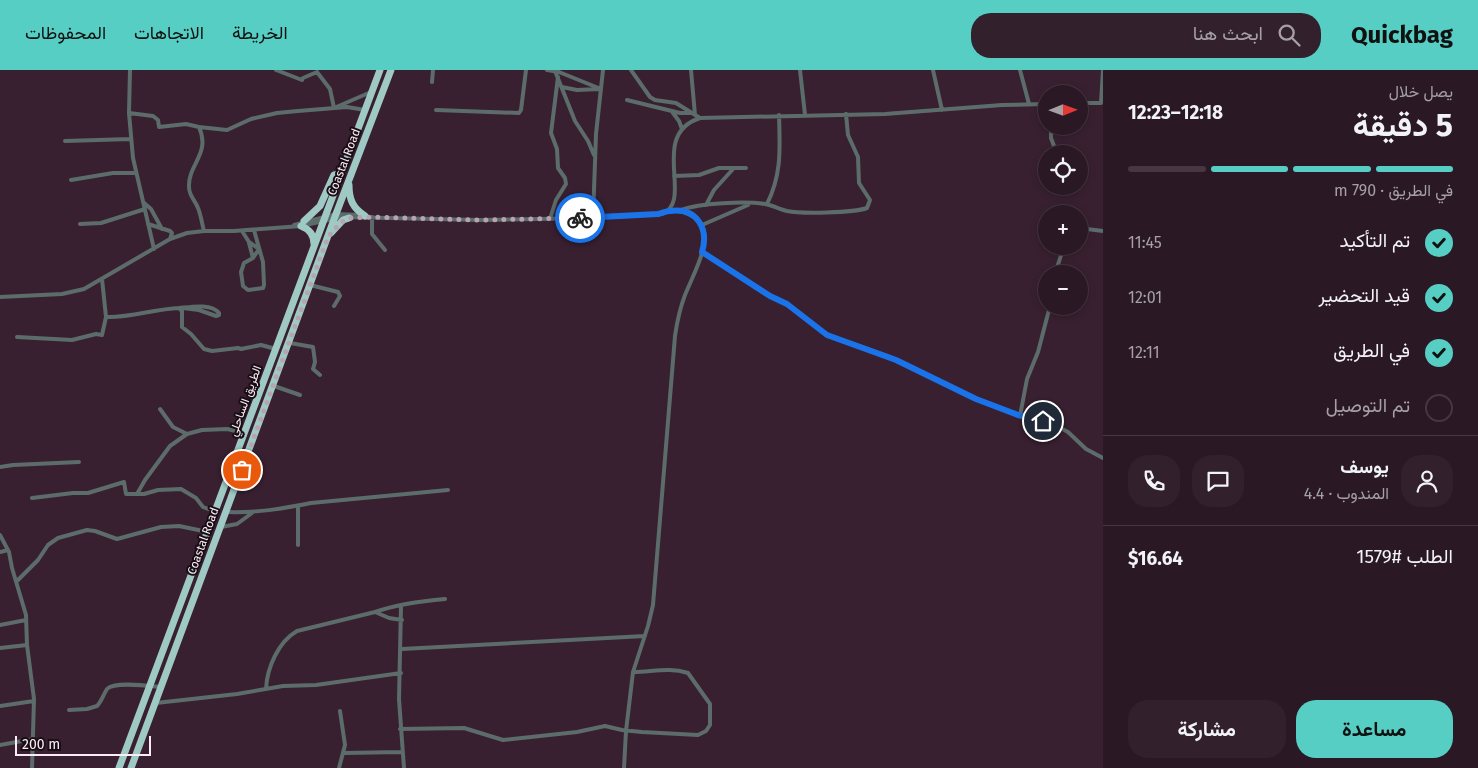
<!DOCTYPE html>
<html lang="ar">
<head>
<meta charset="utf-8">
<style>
	body { margin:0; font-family:"Fira Sans",Vazirmatn,sans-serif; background:#32212c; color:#f1f3f6; direction:rtl; height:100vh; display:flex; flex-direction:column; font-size:19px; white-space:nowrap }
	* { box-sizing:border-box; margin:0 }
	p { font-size:16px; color:#a5a0a6 }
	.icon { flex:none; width:28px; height:28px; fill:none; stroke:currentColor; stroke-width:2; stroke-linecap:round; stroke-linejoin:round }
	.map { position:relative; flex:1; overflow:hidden; direction:ltr }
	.drawer { display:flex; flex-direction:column; background:#2a1824; width:375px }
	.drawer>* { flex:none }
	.needle { width:32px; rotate:89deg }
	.controls { position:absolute; left:1038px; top:15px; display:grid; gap:10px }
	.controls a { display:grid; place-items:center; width:50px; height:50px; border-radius:50%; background:#2a1824; box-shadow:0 2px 8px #0003,0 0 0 1px #463741; font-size:25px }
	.scale { position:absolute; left:15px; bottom:12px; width:136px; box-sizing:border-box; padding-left:5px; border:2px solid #fcebf5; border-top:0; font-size:14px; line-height:18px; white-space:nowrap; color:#fcebf5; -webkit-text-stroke:4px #190e15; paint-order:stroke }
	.pin { position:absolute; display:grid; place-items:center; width:42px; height:42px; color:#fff; margin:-21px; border:2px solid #fff; border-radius:50%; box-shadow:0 1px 5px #0007 }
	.courier { position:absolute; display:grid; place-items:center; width:50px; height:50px; margin:-25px; border:4px solid #1a73e8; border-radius:50%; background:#fff; color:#222; box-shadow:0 1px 6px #0007 }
	.headline em { font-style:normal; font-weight:700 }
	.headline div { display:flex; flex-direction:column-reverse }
	.headline { display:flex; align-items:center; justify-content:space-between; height:85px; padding:0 25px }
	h1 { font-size:32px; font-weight:700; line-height:38px }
	.bar { display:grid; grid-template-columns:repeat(4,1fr); gap:8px 5px; align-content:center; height:60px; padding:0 25px }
	.bar i { height:6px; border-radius:4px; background:#463741 }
	.bar .selected { background:#56cec4 }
	.bar p { grid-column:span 4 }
	.line { display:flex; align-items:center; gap:12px; padding:0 25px; border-top:1px solid #463741 }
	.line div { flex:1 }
	.round { display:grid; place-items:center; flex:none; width:52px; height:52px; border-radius:20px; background:#32212c }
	ol { padding:0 25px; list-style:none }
	li { display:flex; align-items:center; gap:15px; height:55px }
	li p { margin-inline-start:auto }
	li .icon { padding:5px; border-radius:50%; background:#56cec4; color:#111; stroke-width:4 }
	li:last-child { color:#a5a0a6 }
	li i { width:28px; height:28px; border:2px solid #463741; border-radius:50% }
	.button { display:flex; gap:10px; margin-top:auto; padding:10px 25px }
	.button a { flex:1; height:58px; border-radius:20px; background:#56cec4; color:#111; font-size:20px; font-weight:700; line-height:58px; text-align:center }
	.button a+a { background:#32212c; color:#f1f3f6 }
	header { display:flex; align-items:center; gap:30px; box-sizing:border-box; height:70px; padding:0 25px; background:#56cec4; color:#111 }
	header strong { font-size:24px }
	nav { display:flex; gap:28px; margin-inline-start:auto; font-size:18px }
	.search { width:350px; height:45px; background:#32212c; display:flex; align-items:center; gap:12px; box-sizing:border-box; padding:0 18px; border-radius:20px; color:#a5a0a6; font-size:19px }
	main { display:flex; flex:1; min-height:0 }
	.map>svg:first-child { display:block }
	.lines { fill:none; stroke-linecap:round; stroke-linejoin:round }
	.street { stroke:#5c6c6a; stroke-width:4 }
	.highway { stroke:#9fc9c4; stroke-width:7 }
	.done { stroke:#b7a4b0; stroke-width:5; stroke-dasharray:0 9 }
	.route { stroke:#1a73e8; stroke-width:6 }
	.labels { text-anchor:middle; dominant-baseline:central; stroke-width:4; stroke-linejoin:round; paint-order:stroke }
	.street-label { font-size:12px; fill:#fcebf5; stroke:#190e15 }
</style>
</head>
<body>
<header>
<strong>Quickbag</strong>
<div class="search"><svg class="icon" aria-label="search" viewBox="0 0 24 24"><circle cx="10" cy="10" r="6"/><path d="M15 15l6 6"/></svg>ابحث هنا</div>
<nav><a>الخريطة</a><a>الاتجاهات</a><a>المحفوظات</a></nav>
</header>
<main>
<section class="drawer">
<div class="headline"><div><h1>5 دقيقة</h1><p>يصل خلال</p></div><em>12:18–12:23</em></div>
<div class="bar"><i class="selected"></i><i class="selected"></i><i class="selected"></i><i></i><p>في الطريق · 790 m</p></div>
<ol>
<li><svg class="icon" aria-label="check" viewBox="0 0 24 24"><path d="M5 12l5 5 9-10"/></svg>تم التأكيد<p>11:45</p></li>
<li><svg class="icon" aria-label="check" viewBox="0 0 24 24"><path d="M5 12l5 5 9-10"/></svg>قيد التحضير<p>12:01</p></li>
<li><svg class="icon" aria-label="check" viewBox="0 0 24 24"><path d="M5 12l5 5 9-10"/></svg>في الطريق<p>12:11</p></li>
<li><i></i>تم التوصيل</li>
</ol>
<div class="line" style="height:90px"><a class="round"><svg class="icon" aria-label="person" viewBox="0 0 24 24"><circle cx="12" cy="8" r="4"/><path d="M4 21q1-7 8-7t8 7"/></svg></a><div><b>يوسف</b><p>المندوب · 4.4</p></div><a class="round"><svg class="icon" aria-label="chat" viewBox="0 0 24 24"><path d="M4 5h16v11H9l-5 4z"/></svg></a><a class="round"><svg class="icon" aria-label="phone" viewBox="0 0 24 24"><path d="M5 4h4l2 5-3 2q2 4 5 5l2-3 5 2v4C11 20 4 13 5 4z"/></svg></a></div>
<div class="line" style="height:65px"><div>الطلب #1579</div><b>$16.64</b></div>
<div class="button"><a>مساعدة</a><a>مشاركة</a></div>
</section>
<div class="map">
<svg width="1103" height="698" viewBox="0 0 1103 698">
	<rect width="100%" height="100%" fill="#382030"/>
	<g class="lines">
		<path class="street" d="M130 0 129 43 133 88 154 179
			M276 0 302 10 303 8 317 2 330 19 334 38 371 22
			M547 0 559 2 601 19
			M631 0 650 27 655 30 676 33 700 48
			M691 0 695 45
			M800 0 805 45
			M933 0 942 40
			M1020 0 1029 34
			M555 1 575 51 588 71 594 85
			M432 12 433 0
			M562 17 577 20 599 19
			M627 30 680 43H693
			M1079 33H1101
			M1101 33 1103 0
			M436 40 519 43 521 40 526 0
			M129 43 153 46 158 50 159 57 186 54 199 57C211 84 188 94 189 117 189 126 195 130 198 138 201 145 202 154 204 161
			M673 43 679 51 682 59
			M1051 56V68L1057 84
			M199 57 227 60 251 49 277 43 298 41 347 37 365 40
			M65 71 131 69
			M674 106 699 105 719 98H746
			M71 110 113 103H136
			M143 132 151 139 162 159
			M767 134C782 104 780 78 779 45
			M706 135 714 120 734 98
			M681 140C700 133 745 131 765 134 772 135 779 139 787 141 801 144 853 143 867 138L870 130 859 113 858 87 848 65 846 44
			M372 147V164L385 180
			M593 148 596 64 603 0
			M550 149 556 130 566 114 565 108 558 98 557 79 551 63 558 7
			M80 154 101 153 145 139
			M148 154 170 161 172 163 170 169
			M294 155 336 144 360 145
			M702 155 748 135
			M1079 158 1103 161
			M242 161 249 172 259 179 253 188 244 193 241 202 243 216 248 220 263 218 264 215 263 192 254 160
			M249 173 253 188
			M702 182 770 226 790 236 827 265 890 287 976 329 1020 346 1055 355 1068 362 1086 379 1103 388
			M1055 204 1064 176
			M310 215 338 222 340 226 334 236
			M0 227 62 224 84 219 170 169 187 163 204 161H234L301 156 342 147 480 150 593 148 662 144C695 131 648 65 700 48L885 44 1002 35 1046 34
			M179 238C190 237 211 233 219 243V245L216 246 199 240 183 238
			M106 247C130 248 154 239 179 238L182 241V257L191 264 204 279 212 281 238 278 241 279 261 275 276 279
			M17 267 72 270 96 264 102 265 106 247 102 209
			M290 273 313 277 315 292 313 299 320 305
			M274 316 300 325
			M160 339 173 357 187 364 202 360 227 359 245 363
			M1020 346 1027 309 1038 282 1050 236
			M0 397 13 395 79 392
			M137 424 145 410 170 376 187 364
			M32 428 73 423H88L124 412 126 424H144L158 420 181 419 196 428 203 437 216 442
			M227 442C257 443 281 439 311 433L448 420
			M221 457 237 454 252 443
			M0 465 9 482 12 498 26 545 27 575 34 629 32 698
			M298 475V437
			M0 482 8 480
			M17 511 38 490 48 475 58 468 87 460 95 461 117 469 161 457 179 456 208 462
			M401 536 399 629 404 698
			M375 542 389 548 402 550
			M0 555 26 550
			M0 578 27 575
			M402 579 645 566
			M266 619C267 598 278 572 297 561L375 542C398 534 421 531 445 529
			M156 633 237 624 283 616 316 615 401 603
			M0 636 34 631
			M69 640 87 639 97 636C102 631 103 625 107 619 114 611 150 616 161 617
			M400 659 464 658 503 670 577 662 605 656 622 660 642 662 698 665 706 661 710 655V634L688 603C669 597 652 602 633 602
			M0 675 33 669
			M344 683 402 682
			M339 698 345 675 340 641
			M624 698 626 661 633 602 648 556 653 535 675 266C677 252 680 238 685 225 699 191 728 144 669 140"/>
		<path class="highway" d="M349 115C349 130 353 138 365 146
			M304 151 320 136 334 105 340 104
			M301 156C309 159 314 165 314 174
			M331 163 343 150 349 148
			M119 698 380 0
			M131 698 336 144 391 0"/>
	</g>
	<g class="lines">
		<path class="done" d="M242 400 328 167 340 153 349 148 372 147 480 150 580 148"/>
		<path class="route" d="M580 148 658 144C663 143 666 141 670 141 697 137 709 159 702 182L770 226 787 234 827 265 896 290 976 329 1018 345 1043 351"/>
	</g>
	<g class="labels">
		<g class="street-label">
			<text transform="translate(344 92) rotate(-69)">Coastal Road</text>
			<text transform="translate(245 331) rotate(-70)">الطريق الساحلي</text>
			<text transform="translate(203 471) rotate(-70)">Coastal Road</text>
		</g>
	</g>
</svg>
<div class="controls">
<a><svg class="needle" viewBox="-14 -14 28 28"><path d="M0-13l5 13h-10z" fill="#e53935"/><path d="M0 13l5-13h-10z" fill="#a5a0a6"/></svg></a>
<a><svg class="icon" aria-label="locate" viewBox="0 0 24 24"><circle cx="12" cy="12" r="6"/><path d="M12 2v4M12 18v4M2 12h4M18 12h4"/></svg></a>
<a>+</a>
<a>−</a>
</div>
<div class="scale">200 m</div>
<div class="pin" style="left:242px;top:400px;background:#ea580c"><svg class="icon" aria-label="bag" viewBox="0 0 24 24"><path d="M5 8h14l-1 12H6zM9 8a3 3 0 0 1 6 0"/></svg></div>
<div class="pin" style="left:1043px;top:351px;background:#1f2937"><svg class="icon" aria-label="home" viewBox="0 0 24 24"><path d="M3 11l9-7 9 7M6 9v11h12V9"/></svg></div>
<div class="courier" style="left:580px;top:148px"><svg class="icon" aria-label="bike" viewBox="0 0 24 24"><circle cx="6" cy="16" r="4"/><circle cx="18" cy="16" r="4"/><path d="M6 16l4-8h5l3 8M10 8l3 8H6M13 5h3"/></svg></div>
</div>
</main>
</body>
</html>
